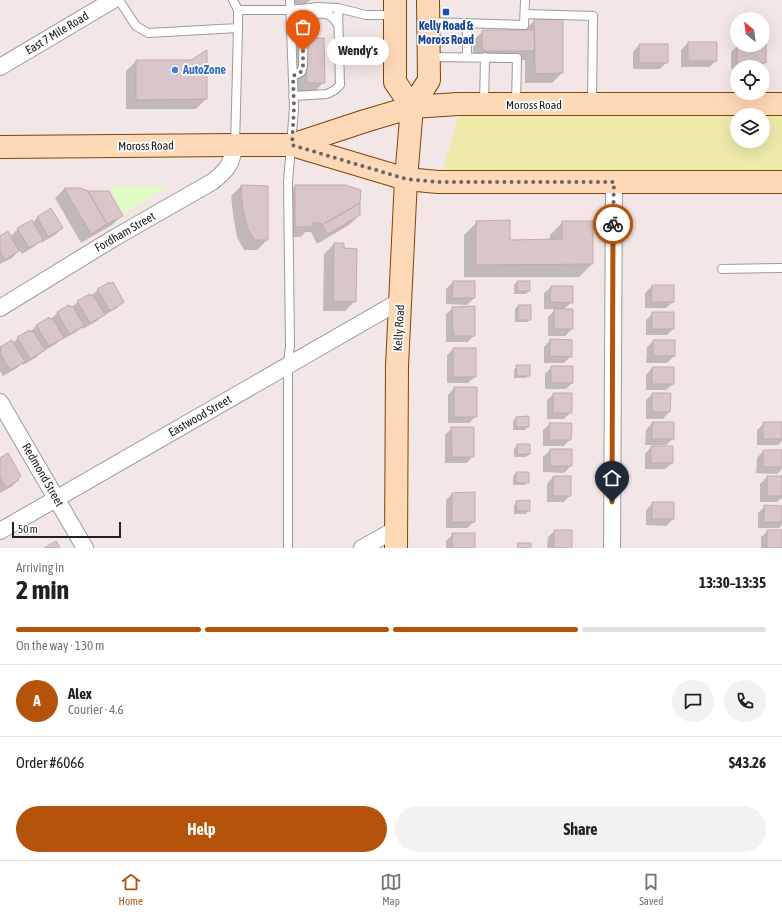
<!DOCTYPE html>
<html lang="en">
<head>
<meta charset="utf-8">
<style>
	body { margin:0; font-family:"Asap Condensed",sans-serif; background:#f2f2f2; color:#202124; height:100vh; display:flex; flex-direction:column; font-size:15px; white-space:nowrap }
	* { box-sizing:border-box; margin:0 }
	p { font-size:13px; color:#757577 }
	.icon { flex:none; width:22px; height:22px; fill:none; stroke:currentColor; stroke-width:2; stroke-linecap:round; stroke-linejoin:round }
	.map { position:relative; height:548px; overflow:hidden }
	.panel { display:flex; flex-direction:column; background:#fff; flex:1 }
	.panel>* { flex:none }
	.needle { width:26px; rotate:331deg }
	.buttons { position:absolute; left:730px; top:12px; display:grid; gap:8px }
	.buttons a { display:grid; place-items:center; width:40px; height:40px; border-radius:50%; background:#fff; box-shadow:0 4px 16px #0002; font-size:20px }
	.scale { position:absolute; left:12px; bottom:10px; width:109px; box-sizing:border-box; padding-left:4px; border:2px solid #212121; border-top:0; font-size:11px; line-height:14px; white-space:nowrap; color:#212121; -webkit-text-stroke:3px #fff; paint-order:stroke }
	.pin { position:absolute; display:grid; place-items:center; width:34px; height:34px; color:#fff; margin:-41px -17px; border-radius:50% 50% 50% 0; rotate:-45deg; box-shadow:0 0 4px #0007 }
	.pin .icon { rotate:45deg }
	.courier { position:absolute; display:grid; place-items:center; width:40px; height:40px; margin:-20px; border:3px solid #b45309; border-radius:50%; background:#fff; color:#222; box-shadow:0 1px 5px #0007 }
	.bubble { position:absolute; height:28px; border-radius:14px; background:#fff; box-shadow:0 4px 16px #0002; font-size:13px; font-weight:700; line-height:28px; text-align:center }
	.headline em { font-style:normal; font-weight:700 }
	.headline div { display:flex; flex-direction:column-reverse }
	.headline { display:flex; align-items:center; justify-content:space-between; height:68px; padding:0 16px }
	h1 { font-size:26px; font-weight:700; line-height:30px }
	.bar { display:grid; grid-template-columns:repeat(4,1fr); gap:6px 4px; align-content:center; height:48px; padding:0 16px }
	.bar i { height:5px; border-radius:3px; background:#e0e0e0 }
	.bar .active { background:#b45309 }
	.bar p { grid-column:span 4 }
	.line { display:flex; align-items:center; gap:10px; padding:0 16px; border-top:1px solid #e0e0e0 }
	.line div { flex:1 }
	.round { display:grid; place-items:center; flex:none; width:42px; height:42px; border-radius:21px; background:#f2f2f2 }
	.cta { display:flex; gap:8px; margin-top:auto; padding:8px 16px }
	.cta a { flex:1; height:46px; border-radius:24px; background:#b45309; color:#fff; font-size:16px; font-weight:700; line-height:46px; text-align:center }
	.cta a+a { background:#f2f2f2; color:#202124 }
	.tabs { display:flex; justify-content:space-around; align-items:center; height:56px; border-top:1px solid #e0e0e0; background:#fff; font-size:11px; color:#757577 }
	.tabs a { display:grid; justify-items:center; gap:2px }
	.tabs .active { color:#b45309 }
	.map>svg:first-child { display:block }
	.grass { fill:#eeeaaa; fill-rule:evenodd }
	.park { fill:#dffdc2 }
	.shadow { fill:#0003 }
	.building { fill:#d9c6c9; stroke:#c5a8ab }
	.lines { fill:none; stroke-linecap:round; stroke-linejoin:round }
	.lane-casing { stroke:#9b9b9b; stroke-width:10 }
	.street-casing { stroke:#9b9b9b; stroke-width:18 }
	.secondary-casing { stroke:#7f4400; stroke-width:24 }
	.lane { stroke:#fff; stroke-width:8 }
	.street { stroke:#fff; stroke-width:16 }
	.secondary { stroke:#fed9b8; stroke-width:22 }
	.done { stroke:#6a6666; stroke-width:4; stroke-dasharray:0 7.2 }
	.route { stroke:#b45309; stroke-width:5 }
	.transit-dot { fill:#1a4fb4; stroke:#fff; stroke-width:1.5 }
	.shop-dot { fill:#3f7fe0; stroke:#fff; stroke-width:1.5 }
	.labels { text-anchor:middle; dominant-baseline:central; stroke-width:3.5; stroke-linejoin:round; paint-order:stroke }
	.transit-label { font-size:12px; font-weight:bold; fill:#164399; stroke:#fff }
	.street-label { font-size:12px; fill:#212121; stroke:#fff }
	.shop-label { font-size:12px; font-weight:bold; fill:#366cbe; stroke:#fff; text-anchor:start }
</style>
</head>
<body>
<div class="map">
<svg width="782" height="548" viewBox="0 0 782 548">
	<rect width="100%" height="100%" fill="#f2e7e6"/>
	<path class="grass" d="M500 113H782V173L452 172 445 170 444 166 459 115ZM737 115H763V141H737Z"/>
	<path class="park" d="M168 186 124 213 109 187Z"/>
	<path class="shadow" d="M295 0H311L298 8 294 1Z
		M535 20 562 73 552 83H525V60H475L473 57V41L483 31 525 30Z
		M306 29 315 39 324 82 314 92 298 93 296 39Z
		M688 43 716 61 709 67H681V50Z
		M639 45 667 62 660 69H633V52Z
		M738 45H765V62L760 67H737V69H731V52Z
		M136 61 206 99 196 109H126V71Z
		M241 186 267 187V240L257 250H244L237 237 233 214 231 196Z
		M295 186 359 215 349 225 317 244 311 232H305L301 237H285V196Z
		M64 189H80L88 192 122 215 112 225 81 243 55 198Z
		M51 210 62 228 55 235 41 243V241L35 246 22 254 19 250 12 258 0 264V237H10L18 229 32 223 37 218Z
		M477 222 509 241 550 240V235L563 222 592 264 579 277H464V235Z
		M334 244 355 301 345 311H323L324 254Z
		M453 282 474 298 467 305 446 304V289Z
		M517 282 529 291 526 294H514V285Z
		M652 286 673 302 666 308H645V293Z
		M551 287 572 302 563 310 572 329 565 336H548V317L556 309H544V293Z
		M98 290 123 302 117 308 103 316H102L97 321 83 329 82 327 76 332 62 340 61 339 56 344 42 352 37 357 23 365 22 363 17 368 3 376 0 371V348L12 342 13 343 18 338 30 332 37 325 50 320 57 313 69 306 70 308 78 302 89 296 90 297Z
		M518 306 530 319 527 322H515V309Z
		M453 308 474 335 468 342H446V314Z
		M653 313 673 329 667 335H646V320Z
		M550 340 571 356 564 363H544V347Z
		M653 341H674V356L667 363H646L647 347Z
		M453 349 475 377 468 383H447V355Z
		M517 366 529 375 526 378H514V370Z
		M551 367 572 383 566 389H545V374Z
		M652 368 673 384 666 390H646V375Z
		M454 388 476 416 469 423H448V395Z
		M554 394 571 412 564 419H547V400Z
		M652 394H670L669 412 663 419H646V400Z
		M516 418 528 426 525 430H513V421Z
		M652 423 673 439 666 445H645L646 430Z
		M764 423H782V441L778 445H757V430Z
		M550 424 570 439 564 446H543V430Z
		M452 428 473 456 467 463H445V435Z
		M517 445H529V454L526 457H514V449Z
		M651 447 672 463 665 469H645V454Z
		M550 450H571V466L564 473 543 472V457Z
		M763 451H782V469L777 474 756 473 757 458Z
		M0 459 20 476 17 479 18 480 11 487 0 493Z
		M516 473 528 482 525 485H513V476Z
		M553 477 570 495 564 502H547V484Z
		M767 477H782V498L777 502H760V484Z
		M452 494 474 522 467 528H446V500Z
		M517 502 529 510 526 514H514V505Z
		M653 503 673 519 666 526 646 525V510Z
		M765 506 782 507V525L779 528H758V513Z
		M554 531 571 548H547L548 537Z
		M768 531H782V548H761V537Z
		M453 534 474 548H446V541Z"/>
	<path class="building" d="M534 19H563V73L535 74Z
		M306 28H316V38H324L325 83H307Z
		M482 30H534L535 51H485L482 47Z
		M688 42H717V61H688Z
		M639 44H668V63H639Z
		M763 44H766V63H737V45H763Z
		M207 50V99L136 100V60H191Z
		M241 185 268 186V240H254L247 227 242 204Z
		M295 185H345L361 190 360 203 322 225 321 223H312V227H295Z
		M64 188H80L88 191 107 224 91 234Z
		M88 191H109L123 216 107 224Z
		M360 203V215L328 234 322 225Z
		M51 208 63 228 48 237 37 217Z
		M32 220 43 240 29 248 17 228Z
		M510 220V240L562 239V221H593V264L476 265V221Z
		M8 231 19 251 5 260 0 251V236Z
		M334 243H344V248L357 249 356 302 333 301Z
		M453 281H475V298H452Z
		M517 281H530V291H517Z
		M110 282 111 284 113 282 124 302 110 311 97 289Z
		M652 285H674V302H651Z
		M551 286H573V303L550 302Z
		M90 294 91 296 93 295 105 315 90 323 77 301Z
		M69 305 70 307 73 306 84 326 69 334 57 312Z
		M518 305H531V320H518Z
		M475 306V336H453L452 307Z
		M554 309H573V329H554Z
		M652 312H674V329H652Z
		M49 317 50 319 52 318 64 338 49 346 36 325Z
		M30 330 31 332 33 331 45 350 30 359 17 337Z
		M550 339 572 340V357L550 356Z
		M12 340 25 362 10 370 0 353 1 350 0 347Z
		M653 340H675V356H653Z
		M453 348H476V377H453Z
		M516 365H530V376H517Z
		M551 366H573V383H551Z
		M652 367H674V384H652Z
		M454 387H477V417H454Z
		M553 393H572V413H553Z
		M652 393H671L670 412H652Z
		M529 416V427H516V417Z
		M652 422H674V439H652Z
		M763 422H782V439H763Z
		M549 423H572L571 440H549Z
		M451 427H474V457H452Z
		M517 444H530V454L517 455Z
		M651 446H673V463H651Z
		M550 449H572V466H550Z
		M763 450H782V467H763Z
		M8 453 21 476 18 478 19 480 6 488 0 477V458Z
		M516 472H529V483H516Z
		M553 476H571V496H553Z
		M767 476H782V496H767Z
		M475 492V522H452V493Z
		M530 500V511H517L516 501Z
		M652 502H674V519H652Z
		M764 505 782 506V522H764Z
		M554 530H572V548H554Z
		M767 530H782V548H767Z
		M452 533H475V548H452Z
		M56 541 60 548H44Z
		M517 543H531V548H518Z"/>
	<g class="lines">
		<g class="lane-casing">
			<path id="lane" d="M119 0 136 26 148 33 238 28V10
				M233 0 238 10H290L318 7 338 8 366 15H395
				M525 14 593 16 592 104
				M428 22 524 25 525 0
				M429 57 517 58 516 104
				M467 57V23
				M293 76 301 72 303 66 304 20C311 14 324 11 332 17 334 19 336 22 338 25
				M293 96 327 94 335 90 340 85 338 8
				M484 104 485 57
				M235 144 236 108 238 28
				M722 269 782 268
				M288 548V365L290 346 288 182 294 108 290 0"/>
		</g>
		<g class="street-casing">
			<path id="street" d="M0 67 113 0
				M0 308 114 238 212 182C229 169 231 164 235 145
				M0 402 85 548
				M0 531 400 301
				M362 548 396 529
				M612 548 614 182"/>
		</g>
		<g class="secondary-casing">
			<path id="secondary" d="M395 0V82L412 107
				M292 145 365 121 412 107 458 104H782
				M0 147 235 145H292L406 179 438 182H782
				M396 548 397 366 406 179 412 107 429 80 428 0"/>
		</g>
		<use href="#lane" class="lane"/>
		<use href="#street" class="street"/>
		<use href="#secondary" class="secondary"/>
	</g>
	<g class="lines">
		<path class="done" d="M303 51V66L301 72 293 76 294 108 292 145 406 179 438 182H614L613 224"/>
		<path class="route" d="M612 502 613 224"/>
	</g>
	<rect class="transit-dot" x="442" y="8" width="8" height="8" rx="2"/>
	<circle class="shop-dot" cx="175" cy="70" r="4"/>
	<g class="labels">
		<g class="transit-label">
			<text x="446" y="26">Kelly Road &amp;<tspan x="446" dy="14">Moross Road</tspan></text>
		</g>
		<g class="street-label">
			<text transform="translate(57 33) rotate(-31)">East 7 Mile Road</text>
			<text x="534" y="105">Moross Road</text>
			<text transform="translate(146 146) rotate(-1)">Moross Road</text>
			<text transform="translate(125 232) rotate(-30)">Fordham Street</text>
			<text transform="translate(399 328) rotate(-87)">Kelly Road</text>
			<text transform="translate(200 416) rotate(-30)">Eastwood Street</text>
			<text transform="translate(43 475) rotate(60)">Redmond Street</text>
		</g>
		<g class="shop-label">
			<text x="183" y="70">AutoZone</text>
		</g>
	</g>
</svg>
<div class="buttons">
<a><svg class="needle" viewBox="-14 -14 28 28"><path d="M0-13l5 13h-10z" fill="#e53935"/><path d="M0 13l5-13h-10z" fill="#757577"/></svg></a>
<a><svg class="icon" aria-label="locate" viewBox="0 0 24 24"><circle cx="12" cy="12" r="6"/><path d="M12 2v4M12 18v4M2 12h4M18 12h4"/></svg></a>
<a><svg class="icon" aria-label="layers" viewBox="0 0 24 24"><path d="M12 4l9 5-9 5-9-5zM3 14l9 5 9-5"/></svg></a>
</div>
<div class="scale">50 m</div>
<div class="pin" style="left:303px;top:51px;background:#ea580c"><svg class="icon" aria-label="bag" viewBox="0 0 24 24"><path d="M5 8h14l-1 12H6zM9 8a3 3 0 0 1 6 0"/></svg></div>
<div class="pin" style="left:612px;top:502px;background:#1f2937"><svg class="icon" aria-label="home" viewBox="0 0 24 24"><path d="M3 11l9-7 9 7M6 9v11h12V9"/></svg></div>
<div class="courier" style="left:613px;top:224px"><svg class="icon" aria-label="bike" viewBox="0 0 24 24"><circle cx="6" cy="16" r="4"/><circle cx="18" cy="16" r="4"/><path d="M6 16l4-8h5l3 8M10 8l3 8H6M13 5h3"/></svg></div>
<div class="bubble" style="left:327px;top:37px;width:62px">Wendy's</div>
</div>
<section class="panel">
<div class="headline"><div><h1>2 min</h1><p>Arriving in</p></div><em>13:30–13:35</em></div>
<div class="bar"><i class="active"></i><i class="active"></i><i class="active"></i><i></i><p>On the way · 130 m</p></div>
<div class="line" style="height:72px"><b class="round" style="background:#b45309;color:#fff">A</b><div><b>Alex</b><p>Courier · 4.6</p></div><a class="round"><svg class="icon" aria-label="chat" viewBox="0 0 24 24"><path d="M4 5h16v11H9l-5 4z"/></svg></a><a class="round"><svg class="icon" aria-label="phone" viewBox="0 0 24 24"><path d="M5 4h4l2 5-3 2q2 4 5 5l2-3 5 2v4C11 20 4 13 5 4z"/></svg></a></div>
<div class="line" style="height:52px"><div>Order #6066</div><b>$43.26</b></div>
<div class="cta"><a>Help</a><a>Share</a></div>
</section>
<nav class="tabs">
<a class="active"><svg class="icon" aria-label="home" viewBox="0 0 24 24"><path d="M3 11l9-7 9 7M6 9v11h12V9"/></svg>Home</a>
<a><svg class="icon" aria-label="map" viewBox="0 0 24 24"><path d="M3 6l6-2 6 2 6-2v14l-6 2-6-2-6 2zM9 4v14M15 6v14"/></svg>Map</a>
<a><svg class="icon" aria-label="saved" viewBox="0 0 24 24"><path d="M7 4h10v16l-5-4-5 4z"/></svg>Saved</a>
</nav>
</body>
</html>
